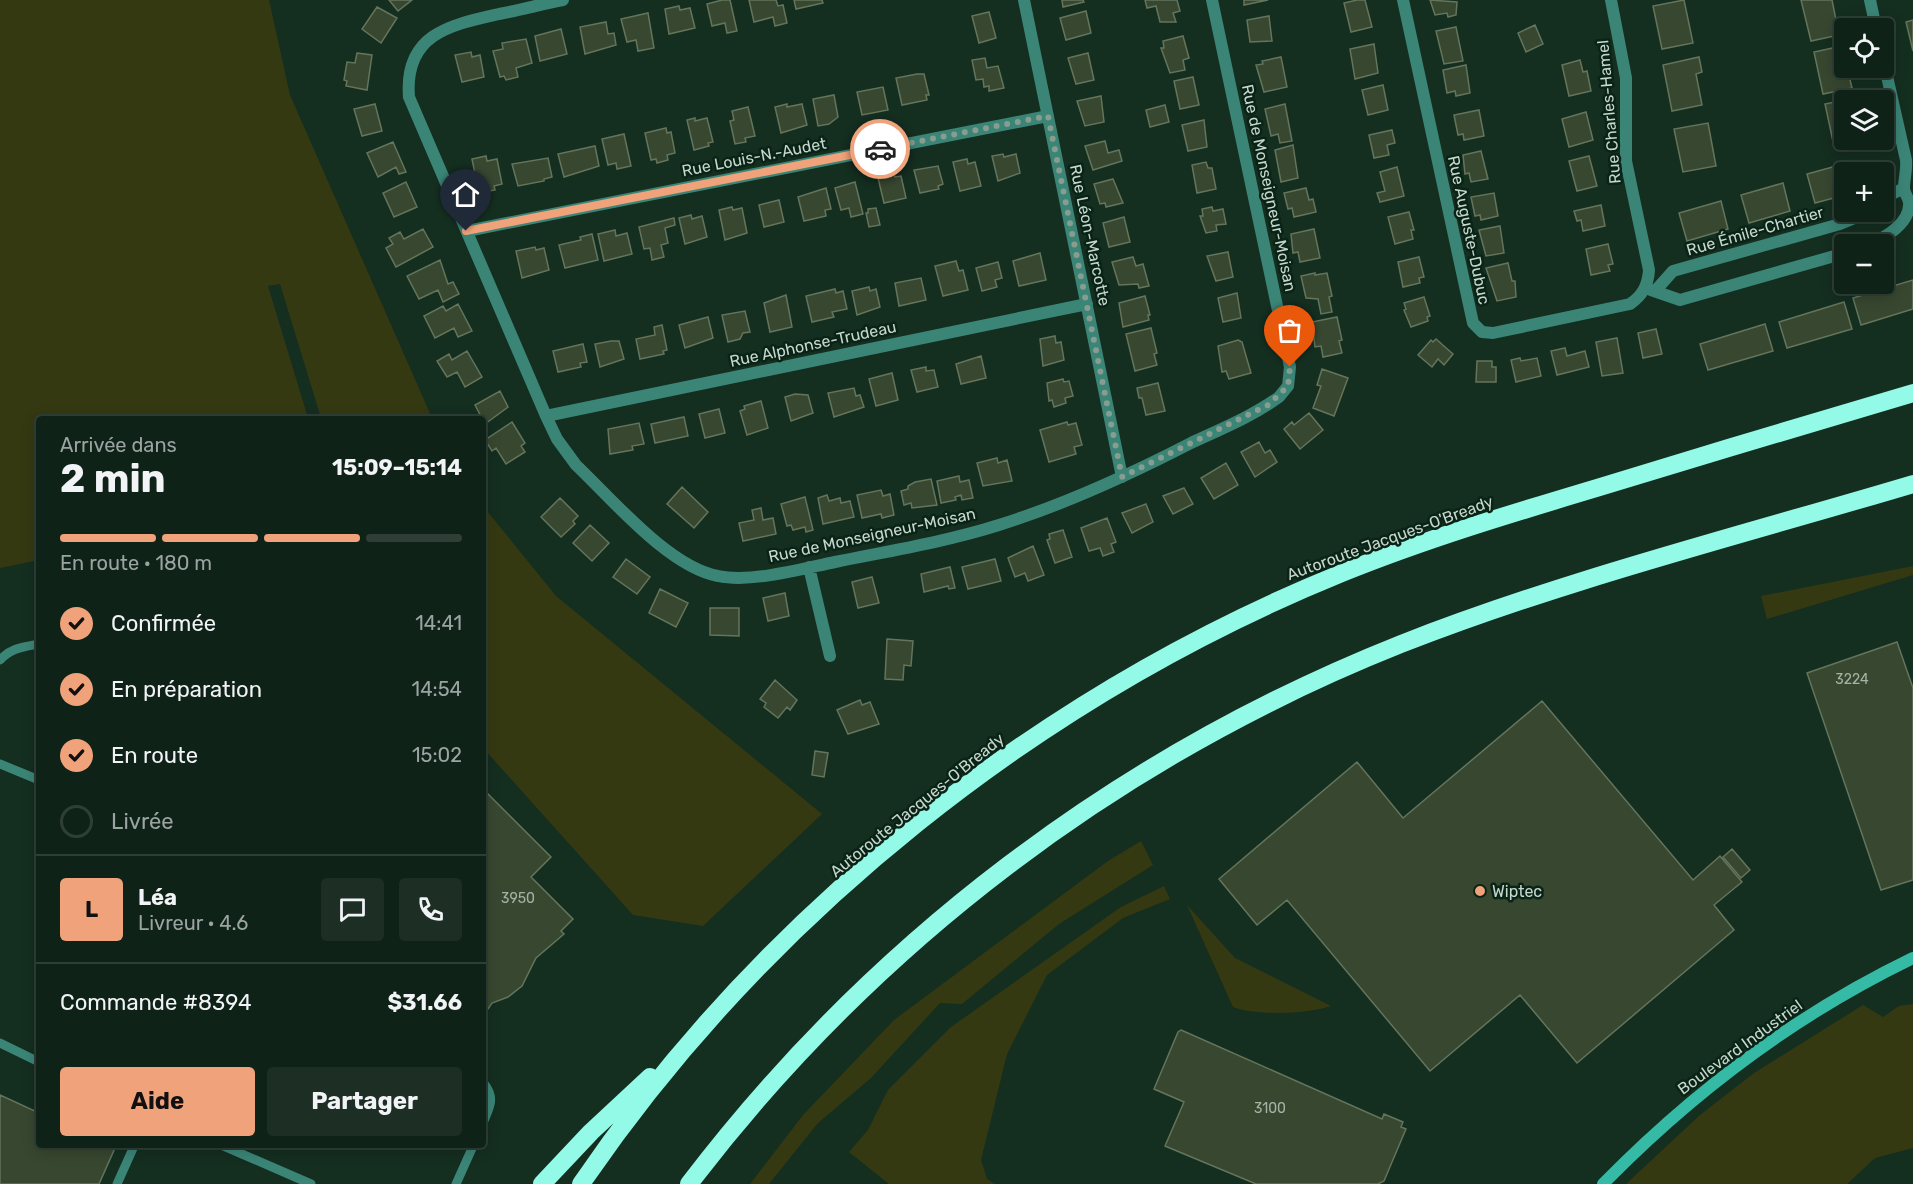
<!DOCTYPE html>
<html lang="fr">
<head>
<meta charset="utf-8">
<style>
	body { margin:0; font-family:Rubik,sans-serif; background:#1d2f25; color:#f1f3f6; height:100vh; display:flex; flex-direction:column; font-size:22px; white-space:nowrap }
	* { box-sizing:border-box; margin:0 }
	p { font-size:20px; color:#9ba4a2 }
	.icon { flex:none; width:33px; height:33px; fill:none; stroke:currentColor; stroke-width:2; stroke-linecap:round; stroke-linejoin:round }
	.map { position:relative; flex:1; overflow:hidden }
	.details { position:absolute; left:36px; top:416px; width:450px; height:732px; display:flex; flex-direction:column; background:#0f2218; border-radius:6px; box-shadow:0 3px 15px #0003,0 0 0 2px #2f3f37 }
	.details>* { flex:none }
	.controls { position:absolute; left:1834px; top:18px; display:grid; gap:12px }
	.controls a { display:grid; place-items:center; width:60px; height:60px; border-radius:6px; background:#0f2218; box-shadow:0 3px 15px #0003,0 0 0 2px #2f3f37; font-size:30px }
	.pin { position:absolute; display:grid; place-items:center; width:51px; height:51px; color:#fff; margin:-62px -26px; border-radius:50% 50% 50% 0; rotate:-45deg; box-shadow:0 0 6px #0007 }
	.pin .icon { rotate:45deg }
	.courier { position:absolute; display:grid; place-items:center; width:60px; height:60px; margin:-30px; border:4px solid #f0a27a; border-radius:50%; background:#fff; color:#222; box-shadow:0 2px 8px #0007 }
	.headline em { font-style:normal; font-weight:700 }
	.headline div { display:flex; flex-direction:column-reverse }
	.headline { display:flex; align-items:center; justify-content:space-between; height:102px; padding:0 24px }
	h1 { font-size:39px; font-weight:700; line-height:45px }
	.bar { display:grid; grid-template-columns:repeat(4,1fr); gap:9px 6px; align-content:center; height:72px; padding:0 24px }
	.bar i { height:8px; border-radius:4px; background:#2f3f37 }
	.bar .selected { background:#f0a27a }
	.bar p { grid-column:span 4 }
	.line { display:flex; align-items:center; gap:15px; padding:0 24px; border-top:2px solid #2f3f37 }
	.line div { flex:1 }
	.round { display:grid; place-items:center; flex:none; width:63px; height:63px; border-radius:6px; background:#1d2f25 }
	ol { padding:0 24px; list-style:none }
	li { display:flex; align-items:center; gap:18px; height:66px }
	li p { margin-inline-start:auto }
	li .icon { padding:6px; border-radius:50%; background:#f0a27a; color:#111; stroke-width:4 }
	li:last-child { color:#9ba4a2 }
	li i { width:33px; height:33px; border:3px solid #2f3f37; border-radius:50% }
	.action { display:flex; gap:12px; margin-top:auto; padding:12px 24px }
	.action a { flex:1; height:69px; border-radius:6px; background:#f0a27a; color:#111; font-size:24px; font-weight:700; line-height:69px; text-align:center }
	.action a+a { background:#1d2f25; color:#f1f3f6 }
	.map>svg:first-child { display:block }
	.green { fill:#353912 }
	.building { fill:#384730; stroke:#64755c; stroke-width:1.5 }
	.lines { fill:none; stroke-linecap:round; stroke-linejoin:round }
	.lane { stroke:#3b8577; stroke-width:9 }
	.street { stroke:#3b8577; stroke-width:12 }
	.secondary { stroke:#35baa5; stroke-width:12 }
	.highway { stroke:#92fae6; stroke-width:18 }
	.done { stroke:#889c90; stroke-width:6; stroke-dasharray:0 10.8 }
	.route { stroke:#f0a27a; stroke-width:8 }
	.poi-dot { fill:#f0a27a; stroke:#092416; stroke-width:2 }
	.labels { text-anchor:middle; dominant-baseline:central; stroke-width:5; stroke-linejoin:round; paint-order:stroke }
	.number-label { font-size:14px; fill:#a3b3a6 }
	.street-label { font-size:16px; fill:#c7d7cd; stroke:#092416 }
	.poi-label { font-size:16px; fill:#c7d7cd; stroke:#092416; text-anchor:start }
</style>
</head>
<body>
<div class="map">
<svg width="1913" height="1184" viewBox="0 0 1913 1184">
	<rect width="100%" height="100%" fill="#142e20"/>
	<path class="green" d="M0 0H269L290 95 432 418H321L280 284 268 286 308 418H39V560L0 568Z
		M483 506 556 596 822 814 703 926 633 915 483 748Z
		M1913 566V575L1767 619 1761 596Z
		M1141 841 1153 865 1059 924 962 1004 940 1003 871 1078 818 1123 769 1184H750L803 1115 894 1020 1108 861Z
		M1164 886 1170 899 1123 918 1047 975 1007 1054 981 1160 987 1179 995 1184H889L849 1152 868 1130 888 1090 951 1027 1121 907Z
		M1187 905 1235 958 1331 1006C1308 1014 1256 1016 1233 1007Z
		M1913 1004V1148L1875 1158 1847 1184H1626L1700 1115 1754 1073 1863 1005 1883 1017 1899 1006Z"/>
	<path class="building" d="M389 0H412L398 11Z
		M722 0H730L737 31 727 33 725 23 712 26 707 4Z
		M749 0H776L778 6 783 5 787 23 775 26 773 17 754 22Z
		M794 0H822L823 3 796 9Z
		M1062 0H1083L1084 2 1063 7Z
		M1145 0H1177L1180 11 1173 13 1176 22H1160L1156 6 1147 8Z
		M1244 0H1268L1244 5Z
		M1357 0H1365L1372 27 1351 32 1344 3Z
		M1430 0 1457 2 1456 15 1448 17 1447 13 1435 15Z
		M1684 0 1693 43 1662 49 1653 6Z
		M1801 0H1832L1839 35 1811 41Z
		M679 6 680 10 690 8 695 28 669 34 665 9Z
		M377 7 397 18 381 43 362 29Z
		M1086 11 1091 33 1066 40 1060 18Z
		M989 12 996 38 979 43 972 16Z
		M648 13 654 48 638 51 636 40 627 42 621 19Z
		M1269 16 1272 41 1250 42 1247 20Z
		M1913 20V51L1906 22Z
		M606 22 608 34 614 33 616 45 585 54 580 27Z
		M1535 25 1543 44 1526 52 1518 33Z
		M1456 27 1463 61 1444 64 1436 31Z
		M561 29 567 54 540 61 535 36Z
		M1183 36 1189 58 1183 60 1185 70 1170 73 1161 48H1164L1163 41Z
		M526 39 532 63 516 68 518 77 506 80 504 76 500 77 493 51 503 49 502 43Z
		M1374 44 1378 73 1355 79 1350 49Z
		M1842 46 1852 88 1823 94 1814 52Z
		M471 52 472 57 480 55 484 77 462 82 455 55Z
		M357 53 372 55 367 90 346 86 347 81 344 80 347 62 355 63Z
		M1088 53 1094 80 1076 84 1068 58Z
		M1281 57 1287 87 1264 92 1256 65 1263 64 1262 61Z
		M1699 57 1702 72 1696 74 1702 105 1672 111 1663 65Z
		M985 58 987 68 998 66 1004 88 989 91V86L984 87 983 79 976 80 972 60Z
		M1580 60 1583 72 1587 71 1591 91 1569 96 1562 65Z
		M1466 65 1470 93 1456 96 1455 91 1447 93 1443 70Z
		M917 74H924L929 95H926L927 100 902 105 896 78Z
		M1193 77 1199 105 1180 109 1174 81Z
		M1383 85 1388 110 1368 115 1362 90Z
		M883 87 888 110 862 115 857 92Z
		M834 95 838 117 829 124 818 126 813 99Z
		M1101 96 1104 122 1085 126 1077 101Z
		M1853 98 1854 100H1845V140H1863L1834 146 1825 104Z
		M375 104 382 131 362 136 354 109Z
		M787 104V107L802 104 807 125 781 133 775 107Z
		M1285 104 1292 141 1280 143 1278 134 1271 136 1265 109Z
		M1165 105 1169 122 1150 127 1146 110Z
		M748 107 755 136 745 138 746 142 735 144 730 121 734 120 732 111Z
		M1479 110 1484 136 1464 140 1463 134 1458 135 1454 115Z
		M1586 112 1593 140 1569 147 1562 119Z
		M695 118V121L707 118 713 142 708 143 709 146 694 150 687 120Z
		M1204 120 1207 147 1188 151 1182 125Z
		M1708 123 1716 166 1683 172 1674 129Z
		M666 128 667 133 671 132 675 153 667 155 668 160 657 163 656 159 651 160 645 133Z
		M1392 130 1395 143 1387 145 1389 155 1374 158 1369 135Z
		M624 134 631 166 617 169 616 163 608 165 602 139Z
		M1105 141 1108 153 1119 150 1122 161 1093 170 1085 146Z
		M393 142 406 172 399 174 396 167 378 177 367 153Z
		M1293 145 1298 178 1281 182 1275 150Z
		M595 146 599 166 564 177 558 154Z
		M1481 151 1488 179 1471 182 1469 173 1465 174 1463 155Z
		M1003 154 1004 157 1016 154 1020 173 998 181 992 156Z
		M486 156 487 161 497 159 502 184 494 186 495 190 479 193 472 159Z
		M1589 156 1597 186 1577 191 1569 161Z
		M548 158 552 177 544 179V181L518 186 512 164Z
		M967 159 968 164 975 162 981 186 960 191 953 162Z
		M1206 162 1208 168H1212L1216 189 1197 193 1192 165Z
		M1851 162 1854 172H1845V195L1815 203 1807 174Z
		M938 166 943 184 938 186 939 189 920 193 914 170Z
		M1397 167 1404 196 1380 202 1377 193 1385 191 1380 172Z
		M894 174 895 177 901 176 906 198 884 203 878 178Z
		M1113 179 1123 203 1106 207 1105 203 1100 204 1094 184Z
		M406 182 417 207 394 217 383 193Z
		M855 182 863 214 851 217 849 208 841 210 835 188Z
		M1783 183 1790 211 1749 223 1741 195Z
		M826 188 831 209 825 210 826 216 804 221 798 197Z
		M1306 188 1309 200 1313 199 1316 212 1294 217 1292 208 1288 209 1284 193Z
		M1494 193 1498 216 1481 220 1480 215 1475 216 1471 197Z
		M779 200 784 222 764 227 759 205Z
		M1721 201 1728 229 1687 241 1679 213Z
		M1601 205 1605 226 1583 231 1581 220 1577 221 1574 211Z
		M732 207 733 210 742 208 747 233 725 240 719 210Z
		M1212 207 1213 211 1223 209 1226 224 1216 225 1217 231 1206 233 1200 216H1203L1202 209Z
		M876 208 880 225 869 227 866 213H868V209Z
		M1409 212 1414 230H1411L1413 239 1395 244 1388 217Z
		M691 215 692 219 702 216 707 237 685 244 679 218Z
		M1124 217 1130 242 1109 247 1103 223Z
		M674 218 675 225 665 228 668 243 661 245 664 257 652 260 650 248 644 249 639 227Z
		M1500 226 1504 253 1486 256 1479 230Z
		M423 229 433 247 396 267 386 248 393 244 389 238 400 232 404 239Z
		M1314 229 1320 258 1300 262 1298 252 1293 253 1291 234Z
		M615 230 616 236 627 233 632 254 604 261 598 234Z
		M592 234 598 260 565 268 559 245 581 240 580 237Z
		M1608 244 1613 264 1608 265 1610 271 1591 275 1586 249Z
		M535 247 536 250 544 248 549 270 522 278 516 251Z
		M1228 252 1233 277 1216 281 1207 256Z
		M1040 253 1046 280 1019 286 1013 261Z
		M1133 257 1136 266 1143 264 1149 286 1139 288 1138 284 1119 285 1112 262Z
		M1419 257 1424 277 1419 278 1420 283 1403 287 1398 262Z
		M440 260 448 284 453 282 459 294 443 302 438 290 419 299 407 276Z
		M956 261 959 271 963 270 968 290 943 296 935 266Z
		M998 262 1002 278 995 280 997 287 982 291 976 268Z
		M1508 263 1512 281H1515L1516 297 1497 301 1486 268Z
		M1315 273V275L1327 273 1332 296 1329 297 1332 312 1321 314 1318 299 1306 298 1301 276Z
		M921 278 926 300 899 306 895 283Z
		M1913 280V309L1861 325 1853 298Z
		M869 287 870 291 876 289 880 307 857 315 852 291Z
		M835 289 836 293 843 291 847 309 832 312 834 317 812 322 806 296Z
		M1237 293 1241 318 1223 322 1218 298Z
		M786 295 792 327 770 332 764 303Z
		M1145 296 1150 315H1148L1149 320 1123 327 1119 303Z
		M1424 297 1430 316 1427 317 1428 321 1411 327 1404 310 1406 309 1404 303Z
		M1844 302 1852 329 1787 348 1779 322Z
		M458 304 472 331 458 337 454 328 435 338 424 316 443 306 446 311Z
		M745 311 750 332 743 333 740 339 728 342 722 315Z
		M708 317 713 338 685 348 679 325Z
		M1337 317 1342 340 1339 341 1342 353 1323 357 1321 346 1315 347 1312 322Z
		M1765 324 1773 351 1708 370 1700 344Z
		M662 325 667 350 663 351 664 354 640 359 636 339 655 335 654 327Z
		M1151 328 1157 353 1154 354 1157 365 1135 371 1126 334Z
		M1656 329 1662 354 1643 358 1638 333Z
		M1055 336 1056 343 1061 342 1064 360 1043 366 1040 339Z
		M1617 338 1623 373 1602 376 1596 342Z
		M1436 339 1453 354 1444 365 1438 359 1432 367 1418 355 1431 340 1433 342Z
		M1238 340 1242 342 1251 373 1229 379 1226 371 1222 372 1218 346Z
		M611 341H619L624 359 600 367 595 344Z
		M583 344 587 362 580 363 581 367 558 372 553 351Z
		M1565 348 1567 356 1585 351 1589 367 1557 375 1551 351Z
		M467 351 482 377 465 387 457 372 447 377 437 361 449 354 452 360Z
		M981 356 986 378 961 384 956 364Z
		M1520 358 1521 361 1537 358 1541 376 1516 382 1511 360Z
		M1477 361H1492V367H1496V382H1476Z
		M926 367V371L934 370 938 387 917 392 911 370Z
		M1322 369 1348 378 1334 416 1313 408 1321 386 1317 385Z
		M892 373 898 400 876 406 869 379Z
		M1063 379 1064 382 1069 381 1073 396 1065 398 1066 403 1054 407 1052 400 1049 401 1047 383Z
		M1158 383 1165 411 1146 415 1142 398H1139L1137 388Z
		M854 388 856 396 860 395 864 407 834 417 828 393Z
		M500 391 508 407 485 424 475 405Z
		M795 394 808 395 813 413 791 421 785 397Z
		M761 401 768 428 747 435 740 411 745 409 744 406Z
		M719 409 725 433 705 438 699 414Z
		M1309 413 1323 430 1300 449 1284 429 1292 422 1294 425Z
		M684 417 688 436 655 443 651 424Z
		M512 422 525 443 521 446 525 452 506 464 496 448 492 451 485 440Z
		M1067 422 1068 425 1076 423 1082 445 1074 447 1076 454 1049 462 1040 430Z
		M639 423 644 444 632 446 633 450 610 454 608 429Z
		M1259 442 1265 453 1270 450 1277 462 1255 477 1241 452Z
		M997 458 998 463 1007 460 1012 481 983 486 977 463Z
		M1226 463 1238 485 1214 499 1201 478Z
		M959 476 960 482 969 480 973 498 962 500 961 495 955 497 956 500 941 503 937 481Z
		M931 479 937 505 912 508 911 503 904 505 901 491 908 489V486L915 482Z
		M682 487 708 512 694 528 667 504Z
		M1184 488 1193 504 1173 514 1163 496Z
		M881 490 883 496 890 494 894 515 882 518 881 514 862 518 857 495Z
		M827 495 829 501 840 498 841 503 850 501 854 517 823 524 818 498Z
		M805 497 813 530 806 532 805 527 793 530 791 525 787 526 781 504Z
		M560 498 578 516 573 521 575 524 561 537 541 517Z
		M1146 504 1153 522 1132 533 1122 513Z
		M761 508 763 520 773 518 776 534 743 541 739 523 754 520 752 510Z
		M1107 518 1116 542 1111 544 1114 552 1103 556 1100 548 1089 551 1081 528Z
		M590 525 609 543 592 561 573 543Z
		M1063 530 1072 557 1055 563 1047 540 1050 539 1049 534Z
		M1033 546 1044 575 1028 581 1025 573 1015 577 1008 558Z
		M626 559 650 577 637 594 613 577Z
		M995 559 1001 581 968 589 962 567Z
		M950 567 955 588 949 589 948 586 924 592 921 574Z
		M872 577 879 603 858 608 852 582Z
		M660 589 688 603 676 627 649 613Z
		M785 593 789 616 768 621 763 598Z
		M710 608H739V636L710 635Z
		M887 639 913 641 911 666 904 665 903 680 885 679Z
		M1897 642 1913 688V880L1881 890 1807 673Z
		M775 680 797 700 790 710 787 707 778 718 764 707 766 703 760 699Z
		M860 700 862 705 870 702 879 724 848 734 837 710Z
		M1542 701 1693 880 1720 856 1742 882 1714 905 1734 930 1577 1063 1520 995 1430 1071 1287 900 1257 925 1219 879 1357 762 1403 818Z
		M815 751 828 753 824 777 812 775Z
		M483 789 551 857 531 877 573 919 561 931 564 934 536 958 522 986 508 997 492 1003 483 1016Z
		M1732 849 1750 870 1741 878 1723 857Z
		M1181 1030 1382 1119 1384 1114 1403 1122 1401 1127 1406 1129 1384 1181 1378 1184H1256L1165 1146 1184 1102 1154 1089 1178 1032Z
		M0 1095 39 1113V1144H107L115 1148 99 1184H0Z"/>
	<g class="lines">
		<path class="lane" d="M0 660C11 648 23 647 39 644
			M0 764 39 780
			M0 1043 39 1062
			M483 1082C496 1098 490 1106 483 1123
			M219 1144 311 1184
			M117 1184 135 1144
			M456 1184 474 1144"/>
		<path class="street" d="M563 0C542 4 521 10 499 14 450 25 404 34 409 97L546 416 557 439 576 465C613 500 669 567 718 576 751 583 801 569 835 562 889 551 945 542 999 525 1066 504 1129 475 1191 443 1221 429 1253 416 1279 397L1288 386 1290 367 1212 0
			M1024 0 1122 477
			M1403 0 1473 323 1482 332 1493 333 1630 304C1643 295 1648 285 1649 270L1626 161V78L1611 0
			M1870 0 1876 28
			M1884 198 1904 188
			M467 231 1048 116
			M1869 244C1885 238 1911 223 1909 202 1908 197 1904 193 1904 188 1904 179 1907 170 1906 160L1884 63
			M1651 290 1680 300 1845 253
			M1656 290 1673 271 1840 224 1869 212
			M546 416 1087 304
			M809 567 830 656"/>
		<path class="secondary" d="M1603 1184C1693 1092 1797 1014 1913 958"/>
		<path class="highway" d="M542 1184 591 1132 650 1077
			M581 1184C766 913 1039 696 1342 573 1426 539 1513 513 1600 487 1704 455 1809 424 1913 393
			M689 1184C873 942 1119 756 1401 644 1567 579 1742 535 1913 484"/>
	</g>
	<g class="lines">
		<path class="done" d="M880 149 1048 116 1122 477 1268 405 1288 386 1290 367"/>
		<path class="route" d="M466 231 880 149"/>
	</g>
	<circle class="poi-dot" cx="1480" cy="891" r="6"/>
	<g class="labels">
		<g class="number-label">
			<text x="1852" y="679">3224</text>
			<text x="518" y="898">3950</text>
			<text x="1270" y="1108">3100</text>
		</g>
		<g class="street-label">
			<text transform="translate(1609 112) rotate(-95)">Rue Charles-Hamel</text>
			<text transform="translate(754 157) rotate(-11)">Rue Louis-N.-Audet</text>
			<text transform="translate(1269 188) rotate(78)">Rue de Monseigneur-Moisan</text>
			<text transform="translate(1469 230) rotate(78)">Rue Auguste-Dubuc</text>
			<text transform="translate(1755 231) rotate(-16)">Rue Émile-Chartier</text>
			<text transform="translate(1090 235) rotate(78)">Rue Léon-Marcotte</text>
			<text transform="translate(813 344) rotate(-12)">Rue Alphonse-Trudeau</text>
			<text transform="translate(872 535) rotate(-12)">Rue de Monseigneur-Moisan</text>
			<text transform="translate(1390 538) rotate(-20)">Autoroute Jacques-O'Bready</text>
			<text transform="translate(917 805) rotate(-39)">Autoroute Jacques-O'Bready</text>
			<text transform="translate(1740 1047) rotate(-36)">Boulevard Industriel</text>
		</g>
		<g class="poi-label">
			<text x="1492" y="891">Wiptec</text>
		</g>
	</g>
</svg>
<div class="controls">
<a><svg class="icon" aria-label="locate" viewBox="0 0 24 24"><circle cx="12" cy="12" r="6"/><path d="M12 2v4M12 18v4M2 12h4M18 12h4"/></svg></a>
<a><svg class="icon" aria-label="layers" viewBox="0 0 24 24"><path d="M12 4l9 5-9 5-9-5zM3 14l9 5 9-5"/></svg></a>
<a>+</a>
<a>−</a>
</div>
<div class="pin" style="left:1290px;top:367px;background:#ea580c"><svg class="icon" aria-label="bag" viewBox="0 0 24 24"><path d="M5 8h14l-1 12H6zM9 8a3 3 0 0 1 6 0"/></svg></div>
<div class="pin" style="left:466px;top:231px;background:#1f2937"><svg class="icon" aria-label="home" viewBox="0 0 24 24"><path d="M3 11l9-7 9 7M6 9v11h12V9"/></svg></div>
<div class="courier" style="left:880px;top:149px"><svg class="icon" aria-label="car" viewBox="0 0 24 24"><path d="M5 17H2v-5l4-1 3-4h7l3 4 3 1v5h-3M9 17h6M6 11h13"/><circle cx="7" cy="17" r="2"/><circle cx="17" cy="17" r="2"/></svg></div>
<section class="details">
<div class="headline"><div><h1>2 min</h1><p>Arrivée dans</p></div><em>15:09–15:14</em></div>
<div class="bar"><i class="selected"></i><i class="selected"></i><i class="selected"></i><i></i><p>En route · 180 m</p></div>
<ol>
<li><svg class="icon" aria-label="check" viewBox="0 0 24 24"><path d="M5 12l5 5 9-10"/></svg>Confirmée<p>14:41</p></li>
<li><svg class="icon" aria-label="check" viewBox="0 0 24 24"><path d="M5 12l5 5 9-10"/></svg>En préparation<p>14:54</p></li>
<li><svg class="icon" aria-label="check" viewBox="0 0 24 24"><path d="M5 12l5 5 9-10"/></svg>En route<p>15:02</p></li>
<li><i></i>Livrée</li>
</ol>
<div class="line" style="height:108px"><b class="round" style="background:#f0a27a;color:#111">L</b><div><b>Léa</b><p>Livreur · 4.6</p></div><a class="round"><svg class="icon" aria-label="chat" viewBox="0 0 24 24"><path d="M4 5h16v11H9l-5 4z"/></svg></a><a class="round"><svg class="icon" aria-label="phone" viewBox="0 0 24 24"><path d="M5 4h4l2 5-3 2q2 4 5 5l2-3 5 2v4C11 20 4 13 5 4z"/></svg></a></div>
<div class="line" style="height:78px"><div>Commande #8394</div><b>$31.66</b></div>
<div class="action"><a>Aide</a><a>Partager</a></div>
</section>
</div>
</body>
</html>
